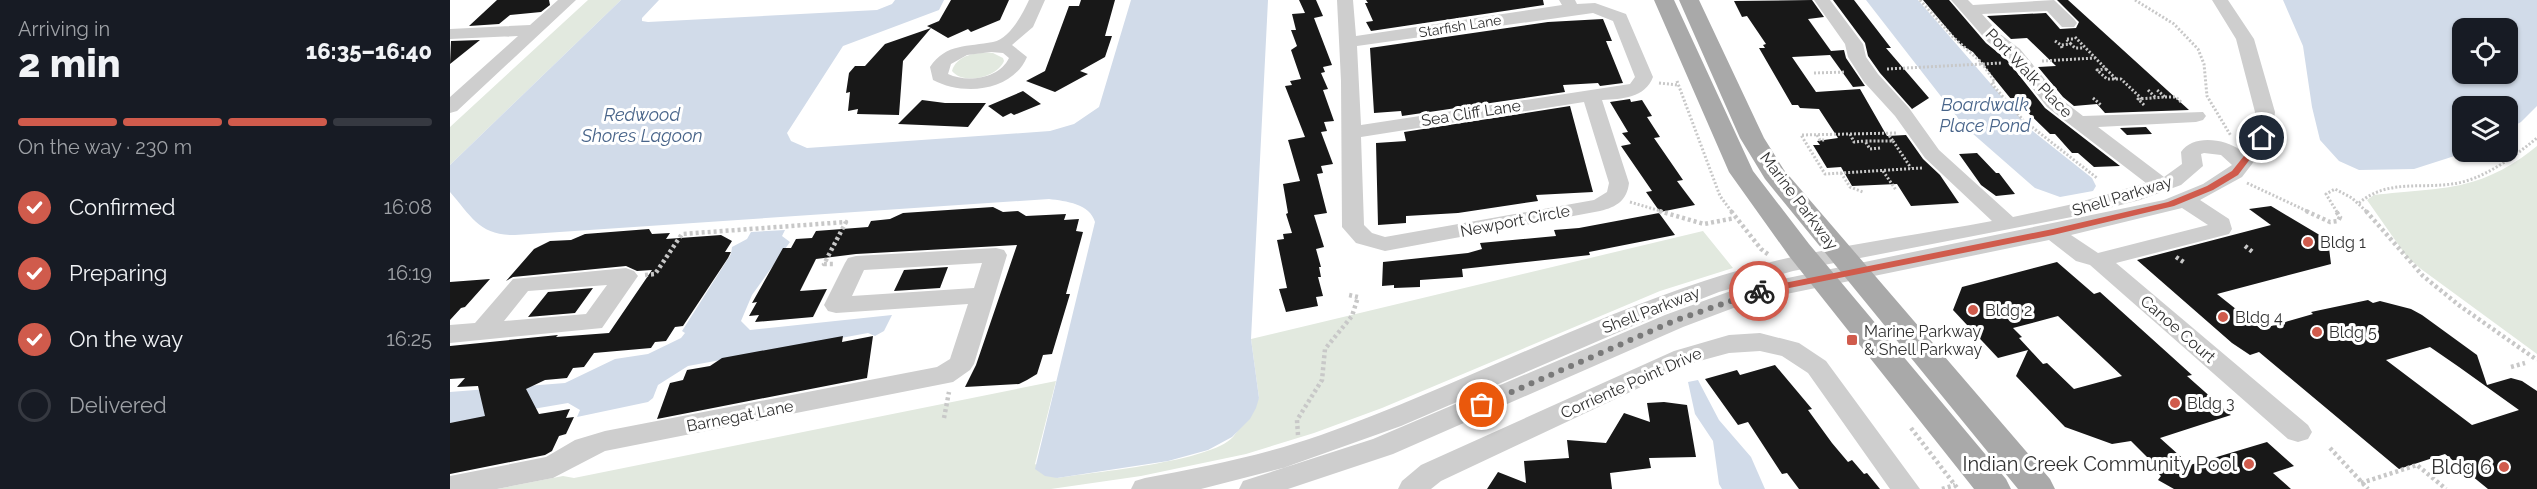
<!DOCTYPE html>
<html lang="en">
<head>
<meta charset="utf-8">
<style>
	body { margin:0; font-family:Raleway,sans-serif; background:#20242c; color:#f1f3f6; height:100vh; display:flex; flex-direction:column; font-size:22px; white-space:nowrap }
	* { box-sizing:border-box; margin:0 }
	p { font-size:20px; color:#9ea1a6 }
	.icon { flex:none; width:33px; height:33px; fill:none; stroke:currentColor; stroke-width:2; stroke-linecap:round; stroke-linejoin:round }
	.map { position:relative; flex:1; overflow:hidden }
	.drawer { display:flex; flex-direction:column; background:#171b24; width:450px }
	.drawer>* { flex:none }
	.tools { position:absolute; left:2002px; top:18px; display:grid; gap:12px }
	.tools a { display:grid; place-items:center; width:66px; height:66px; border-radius:12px; background:#171b24; box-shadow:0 2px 4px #0004; font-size:30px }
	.pin { position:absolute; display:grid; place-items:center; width:51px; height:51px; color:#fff; margin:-26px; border:3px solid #fff; border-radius:50%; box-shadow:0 2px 6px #0007 }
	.courier { position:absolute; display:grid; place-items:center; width:60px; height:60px; margin:-30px; border:4px solid #d05b4c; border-radius:50%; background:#fff; color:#222; box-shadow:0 2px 8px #0007 }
	.head em { font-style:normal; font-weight:800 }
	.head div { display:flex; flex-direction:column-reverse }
	.head { display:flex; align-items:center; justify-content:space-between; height:102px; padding:0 18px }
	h1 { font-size:39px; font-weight:800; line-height:45px }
	.bar { display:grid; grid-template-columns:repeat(4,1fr); gap:9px 6px; align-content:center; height:72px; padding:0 18px }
	.bar i { height:8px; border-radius:4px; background:#363941 }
	.bar .selected { background:#d05b4c }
	.bar p { grid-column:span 4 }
	ol { padding:0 18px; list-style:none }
	li { display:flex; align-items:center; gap:18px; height:66px }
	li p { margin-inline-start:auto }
	li .icon { padding:6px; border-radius:50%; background:#d05b4c; color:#fff; stroke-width:4 }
	li:last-child { color:#9ea1a6 }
	li i { width:33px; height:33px; border:3px solid #363941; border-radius:50% }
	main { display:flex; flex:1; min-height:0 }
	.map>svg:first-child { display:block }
	.green { fill:#e2e9df }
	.water { fill:#d1dbe9; fill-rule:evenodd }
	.building { fill:#181818; fill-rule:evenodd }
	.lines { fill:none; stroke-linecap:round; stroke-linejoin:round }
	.path-far1 { stroke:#c8c8c8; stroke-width:3; stroke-dasharray:2 2; stroke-linecap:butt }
	.path { stroke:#c8c8c8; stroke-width:4.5; stroke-dasharray:3 3; stroke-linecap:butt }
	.minor { fill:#cecece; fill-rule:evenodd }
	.major { fill:#a9a9a9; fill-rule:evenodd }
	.route { fill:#d05b4c }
	.done { stroke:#797979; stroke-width:6; stroke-dasharray:0 10.8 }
	.poi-dot { fill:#d05b4c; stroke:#fff; stroke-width:2 }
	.labels { text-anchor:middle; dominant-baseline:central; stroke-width:6; stroke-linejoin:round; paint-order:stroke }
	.far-street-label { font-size:14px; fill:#313131; stroke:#fff }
	.street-label { font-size:16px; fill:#313131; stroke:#fff }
	.poi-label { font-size:16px; fill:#313131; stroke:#fff; text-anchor:start }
	.water-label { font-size:18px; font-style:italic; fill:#49658a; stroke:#fff }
	.near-poi-label { font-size:20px; fill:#313131; stroke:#fff; text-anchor:end }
</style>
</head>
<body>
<main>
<section class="drawer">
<div class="head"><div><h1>2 min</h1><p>Arriving in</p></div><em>16:35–16:40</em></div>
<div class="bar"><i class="selected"></i><i class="selected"></i><i class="selected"></i><i></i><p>On the way · 230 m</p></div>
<ol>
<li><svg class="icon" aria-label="check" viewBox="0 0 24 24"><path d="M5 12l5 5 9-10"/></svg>Confirmed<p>16:08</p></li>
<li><svg class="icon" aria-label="check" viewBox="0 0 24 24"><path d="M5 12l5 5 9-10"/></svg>Preparing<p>16:19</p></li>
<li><svg class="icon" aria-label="check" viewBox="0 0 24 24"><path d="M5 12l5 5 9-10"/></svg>On the way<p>16:25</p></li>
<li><i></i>Delivered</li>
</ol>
</section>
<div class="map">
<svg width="2087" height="489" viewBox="0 0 2087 489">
	<rect width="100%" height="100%" fill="#fff"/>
	<path class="green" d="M138 0H171L0 165V127Z
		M543 53 553 58 554 61C547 78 513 85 502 71 507 54 528 52 543 53Z
		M2087 146V354L1971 269 1957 257 1917 200 1924 195C1993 187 2029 193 2087 146Z
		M1253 231 1283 268 1210 291 932 408 864 433 796 454 691 476 601 489H47L113 476 124 478 606 381 585 464 607 478C644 472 760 462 783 437 793 425 800 410 809 398L801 339Z"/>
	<path class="water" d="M171 0H209L192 18V21L198 22 427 10 442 4 445 0H494L489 10 393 46 337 133 341 141 357 148 600 131 624 124 649 107 681 0H818L801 339 809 398 806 408 800 419 782 437 758 450 718 461 607 478 595 476 585 469 645 222C640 204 616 201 599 199L65 235C30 236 21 216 0 192V165Z
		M1416 0H1468L1580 129 1642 178 1646 186 1643 191 1610 197 1585 188 1514 126Z
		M1833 0H2087V106L2071 122 2058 129V106H2013V152H2017L1964 169 1909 170 1889 161 1870 140 1862 107 1853 46ZM2058 28V74H2013V28Z
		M335 230 332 236 340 242 302 295 291 321 300 330 442 315 434 331 425 336 418 333 238 366 208 385 203 398 198 402 127 417 130 410 118 403 0 423V392L115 383 165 359 198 354 231 338 235 333 232 331 281 254 282 247 297 239 301 232Z
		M1248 380 1269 420 1301 457 1315 489H1272L1269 484 1263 441 1245 414 1238 382Z"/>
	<path class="building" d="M47 0H99L100 5 91 12 60 15 49 24 19 26Z
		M501 0H559L550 20 521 32 518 29 498 38 481 28 453 61 449 115 407 114 408 109 398 111 400 92 396 93 399 73 405 66H415L435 44 481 28 477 26 489 21Z
		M631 0H665L655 36H662L655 57 630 71 638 74 605 92 576 81 595 71 619 6H629Z
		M849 0H866L873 16 864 18 882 65 873 67 875 72 871 73 878 89 873 90 884 121 874 122 877 131 871 132 883 164 871 166 873 173 867 174 877 213 864 215 874 247 866 249 871 267H869L871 277H868L873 296 866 297 868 306 836 312 829 289 837 288 827 240 834 239 833 234 842 233 836 214 838 213 833 184 850 181 838 140 855 137 835 86 842 85 840 81 851 79 841 50 847 46 841 30H846L842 14 855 13Z
		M916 0H1093L1094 5 921 31 916 22 923 21 915 3H918Z
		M1362 0 1374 17 1358 19 1381 51 1394 50 1396 58 1415 86 1403 87 1380 55 1342 57 1366 92 1410 89 1437 136 1456 135 1473 159 1490 175 1509 203 1461 206 1447 184 1402 186 1391 167 1377 168 1363 145H1370L1367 141 1388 138 1369 109 1350 108 1348 105H1342L1309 48H1315L1313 45 1316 44 1297 16 1292 17 1284 1Z
		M1383 0H1404L1441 48H1436L1479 98 1462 109 1430 73 1418 56 1415 43Z
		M1473 0H1499L1536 43 1557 60 1595 108 1670 166 1644 167 1628 153H1622L1605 134H1600L1569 104H1565L1523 52 1511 45Z
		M1607 0H1618L1739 110 1655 113 1647 104 1624 106 1613 97 1588 67 1606 66 1577 38 1561 39 1537 16 1596 13 1610 29 1626 28 1629 22Z
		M1153 19 1162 41H1156L1173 83 1150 86 1148 83 1113 85 1115 92 952 116 951 111 924 113 920 48 1098 22Z
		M30 40 0 64 1 41Z
		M573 91 591 104 564 115 561 113 553 117 538 106Z
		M1180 99 1181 102 1192 100 1202 116 1197 117 1210 137 1204 138 1233 180 1227 181 1245 205 1210 212 1196 192 1202 191 1171 146 1181 144 1172 133 1178 132 1160 102Z
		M472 100 495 103H536L518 127 448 124Z
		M1120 106 1143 192 1086 195 1088 201 1008 213 956 216V223L928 225 926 143 956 141 954 132Z
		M1696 127 1702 134 1677 135 1670 128Z
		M1527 153 1546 173H1549L1565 194 1546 196 1531 185 1509 154Z
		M1821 206 1878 240 1881 264 1767 294 1811 329 1863 314 1861 312 1918 300 1923 303 1930 301 1961 309 1972 315 2027 355 2037 385 2061 378 2072 381 2087 391V489H2038L1995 454 1949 469 1809 352 1800 355 1782 343 1687 260 1821 225 1799 209ZM1980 347 2009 367 2069 410 2022 425 1936 360Z
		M543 207 553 212 568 211 576 216 616 214 614 220 629 219 626 231 633 232 616 294H620L602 354 593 355 587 374 577 380 569 384 515 387 526 365 567 245 406 254 366 259 350 291 377 289 363 317 305 322 309 315 299 316 307 302 302 303 333 248H341L346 239 362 238 366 231 418 227 421 221 440 219 453 213Z
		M1209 213 1225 235 1139 252 1140 255 1012 269 1013 277 970 280V287L944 288V285L932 286 933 262 1018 253 1032 249 1030 243 1106 236 1104 230 1129 228Z
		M199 229 202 234 220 233 216 239 271 235 282 241 275 252H281L278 258 233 326 225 327 216 341 205 342 201 348 144 353 134 367 123 368 117 378 95 380 76 389 89 414 120 409 116 418 124 417 116 434 109 436 102 451 95 455 0 474V423L35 416 28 386 7 387 15 378 0 379V346L108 335 106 337 159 333 202 270 187 271 176 266 63 277 56 281 84 249 100 241 121 240 135 234Z
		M1607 262 1644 294 1650 292 1742 375 1737 376 1781 415 1710 438 1740 465 1817 442 1844 466 1823 473 1841 489H1724L1708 480 1711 476 1701 466 1705 465 1681 441 1662 444 1615 427 1566 376 1578 350 1548 358 1503 310 1512 287ZM1608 316 1672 376 1624 389 1597 363 1593 364 1569 338 1572 337 1563 328Z
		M498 267 490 288 444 291 454 270Z
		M40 279 15 307 11 308 0 320V282Z
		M143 288 125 313 78 317 98 292Z
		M393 336 392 342 423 336 417 378 207 419 220 383 233 380 237 370 260 366 272 358Z
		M1325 365 1362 409 1358 410 1382 443 1398 462 1402 460 1414 474 1417 473 1430 489H1349L1337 473 1332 474 1298 422 1288 425 1255 379 1287 370 1290 375Z
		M1214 402 1237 405 1246 457 1199 458 1201 468 1160 473 1162 489H1037L1048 472 1076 483 1074 461 1119 458 1117 440 1156 443 1174 413 1200 422 1197 403Z"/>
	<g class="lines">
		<path class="path-far1" d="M1470 0 1503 37 1531 62 1545 82 1541 83 1573 120 1647 178
			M1685 0 1724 24 1748 49 1754 64 1757 96 1781 136
			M1625 37 1656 69 1647 70 1657 79H1671L1692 99
			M1605 41 1611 45
			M1621 44 1616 39H1625
			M1612 48 1611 45 1621 44 1625 48H1634
			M1592 61 1645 58
			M1437 69 1552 63
			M1656 69 1666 79
			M1364 73 1396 72
			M1227 81 1270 196 1282 212
			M1209 83 1228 85
			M1698 90 1706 98
			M1715 97H1726L1732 103
			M1643 98 1651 105
			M1694 105 1688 99 1715 97 1706 89
			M1446 133 1351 135 1375 174 1472 168
			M1400 134 1404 142 1415 141
			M1367 135 1370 140H1375
			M1443 141 1461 168
			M1430 148 1420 149 1415 141H1443L1438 134
			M1433 171 1446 190
			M1391 173 1400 187 1413 192
			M1797 183 1859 212
			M1180 202 1214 212
			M1909 203C1941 176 1979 192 2016 181 2042 173 2066 155 2087 138
			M1887 212 1876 194 1885 189 1902 198 1917 212"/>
		<path class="path" d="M1209 211 1254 224 1285 218
			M1281 211 1311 249 1319 255
			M1856 211 1880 222 1888 221 1890 217 1886 211
			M1916 211 1973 276 2010 306 2087 360
			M1795 246 1804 253
			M1726 257 1735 263
			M195 275 205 274 232 234 396 222 374 264H385
			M2061 367 2075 363
			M494 418 499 392
			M1461 428 1508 489
			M848 435 847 420 872 380 875 349 902 316 908 297 899 295
			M1880 448 1918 489
			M1911 483 1967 465 1996 489
			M1492 489 1505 485"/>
		<path class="minor" d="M108 0H126L7 111 0 113V97L68 36 0 39V29L80 25Z
			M579 0H595L583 27 562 45 577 57C562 92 513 96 483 80L480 67C496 43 518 47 543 42 560 38 572 15 579 0ZM541 52 553 53 559 58C549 79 517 83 498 74L501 64 517 55Z
			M887 0H903L906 36 1112 5 1109 0H1125L1127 4 1145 3 1176 14 1203 77C1195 98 1172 99 1152 100L1179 183C1177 200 1167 207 1150 211L935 251 906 243 892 227 891 81ZM1143 13 1163 21 1185 77 1180 84 911 125 907 46ZM1134 102 1159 183 1157 192 1144 200 935 237 922 233 914 225 911 137Z
			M1364 0H1380L1413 44 1416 57 1428 74 1459 108 1489 150 1563 217 1623 204 1696 183 1597 107 1558 57 1538 42 1501 0H1518L1523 5 1604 0 1624 19 1627 23 1624 27H1612L1597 11 1532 14 1550 34 1570 49 1611 99 1633 116 1753 112 1756 116 1753 120 1746 122 1648 127 1714 177 1732 164 1731 152C1743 134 1775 139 1790 150L1802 137 1805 112 1786 39 1762 0H1778L1804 39 1825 112 1822 138 1792 177 1750 200 1779 219 1782 229 1779 234 1666 263 1858 425 1862 432 1858 439 1848 442 1838 439 1640 265 1626 261 1599 240 1302 301 1233 327 943 454 838 489H789L793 481 923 439 1215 315 1289 288 1714 200 1753 184 1782 165 1771 155 1754 153 1751 154 1753 166 1731 185 1690 200 1632 215 1343 271 1269 292 1190 323 951 426 833 468 751 489H681L685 481 695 478C754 467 814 455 871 435 1001 389 1123 324 1254 281 1347 250 1446 239 1542 221L1475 158 1445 116 1414 82 1398 57 1395 44ZM1732 208 1758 225 1648 253 1621 235Z
			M546 248 554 250 557 255 524 364 520 370 503 382 155 451 103 478 47 489H0V476L96 457 125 440 155 431 487 367 500 359 518 304 386 313 378 311 374 305 395 263 398 258 406 256ZM532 263 524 288 402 296 414 270Z
			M176 268 184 271 188 276 152 328 0 343V325L25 323 63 279ZM157 285 136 314 54 321 78 291Z
			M1310 333 1349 343 1376 361 1470 489H1440L1358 373 1332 356 1310 351 1279 353 1242 363 991 481 981 489H948L952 481 971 465 1224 351 1279 335Z"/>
		<path class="major" d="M1204 0H1224L1303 171 1359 244 1556 479 1561 489H1524L1339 256 1279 172Z
			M1229 0H1249L1314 138 1334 170 1600 479 1605 489H1568L1315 179 1290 138Z"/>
	</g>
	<path class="route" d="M1809 137 1816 138 1788 175 1763 190 1724 206 1603 235 1309 294 1304 291 1309 288 1603 229 1718 202 1757 186 1782 171Z"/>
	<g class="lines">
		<path class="done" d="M1032 405 1224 321 1309 291"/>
	</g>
	<g class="poi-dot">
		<circle cx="1858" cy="242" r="6"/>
		<circle cx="1523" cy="310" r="6"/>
		<circle cx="1773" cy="317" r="6"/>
		<circle cx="1867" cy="332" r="6"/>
		<rect x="1396" y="334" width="12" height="12" rx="3"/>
		<circle cx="1725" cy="403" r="6"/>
		<circle cx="1799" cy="464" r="6"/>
		<circle cx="2054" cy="467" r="6"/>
	</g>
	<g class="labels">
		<g class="far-street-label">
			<text transform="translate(1010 26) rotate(-9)">Starfish Lane</text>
		</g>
		<g class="street-label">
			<text transform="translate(1579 73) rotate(46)">Port Walk Place</text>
			<text transform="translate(1021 113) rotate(-9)">Sea Cliff Lane</text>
			<text transform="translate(1672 196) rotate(-17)">Shell Parkway</text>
			<text transform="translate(1349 201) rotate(53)">Marine Parkway</text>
			<text transform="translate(1065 221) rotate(-11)">Newport Circle</text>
			<text transform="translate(1201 310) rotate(-21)">Shell Parkway</text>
			<text transform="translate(1728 329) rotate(41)">Canoe Court</text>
			<text transform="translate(1181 383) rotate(-24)">Corriente Point Drive</text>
			<text transform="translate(290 416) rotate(-11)">Barnegat Lane</text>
		</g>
		<g class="poi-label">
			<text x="1870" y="242">Bldg 1</text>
			<text x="1535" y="310">Bldg 2</text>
			<text x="1785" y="317">Bldg 4</text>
			<text x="1414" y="331">Marine Parkway<tspan x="1414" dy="18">&amp; Shell Parkway</tspan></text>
			<text x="1879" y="332">Bldg 5</text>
			<text x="1737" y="403">Bldg 3</text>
		</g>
		<g class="water-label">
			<text x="1535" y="104">Boardwalk<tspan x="1535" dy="21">Place Pond</tspan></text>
			<text x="192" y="114">Redwood<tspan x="192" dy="21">Shores Lagoon</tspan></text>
		</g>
		<g class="near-poi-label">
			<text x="1787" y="464">Indian Creek Community Pool</text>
			<text x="2042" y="467">Bldg 6</text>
		</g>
	</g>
</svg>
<div class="tools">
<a><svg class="icon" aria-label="locate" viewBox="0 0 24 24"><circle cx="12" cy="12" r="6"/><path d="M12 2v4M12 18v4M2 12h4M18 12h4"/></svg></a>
<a><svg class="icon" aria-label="layers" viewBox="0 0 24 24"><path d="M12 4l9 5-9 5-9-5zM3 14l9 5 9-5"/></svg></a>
</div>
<div class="pin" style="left:1032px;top:405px;background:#ea580c"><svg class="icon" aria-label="bag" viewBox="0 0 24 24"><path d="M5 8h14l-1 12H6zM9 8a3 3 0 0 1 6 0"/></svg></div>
<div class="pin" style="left:1812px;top:138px;background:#1f2937"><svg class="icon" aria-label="home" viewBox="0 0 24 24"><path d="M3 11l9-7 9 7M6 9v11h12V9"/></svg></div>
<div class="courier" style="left:1309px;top:291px"><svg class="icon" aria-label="bike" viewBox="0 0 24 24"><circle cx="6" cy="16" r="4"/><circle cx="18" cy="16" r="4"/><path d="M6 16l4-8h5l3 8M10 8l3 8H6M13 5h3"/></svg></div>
</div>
</main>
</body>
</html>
